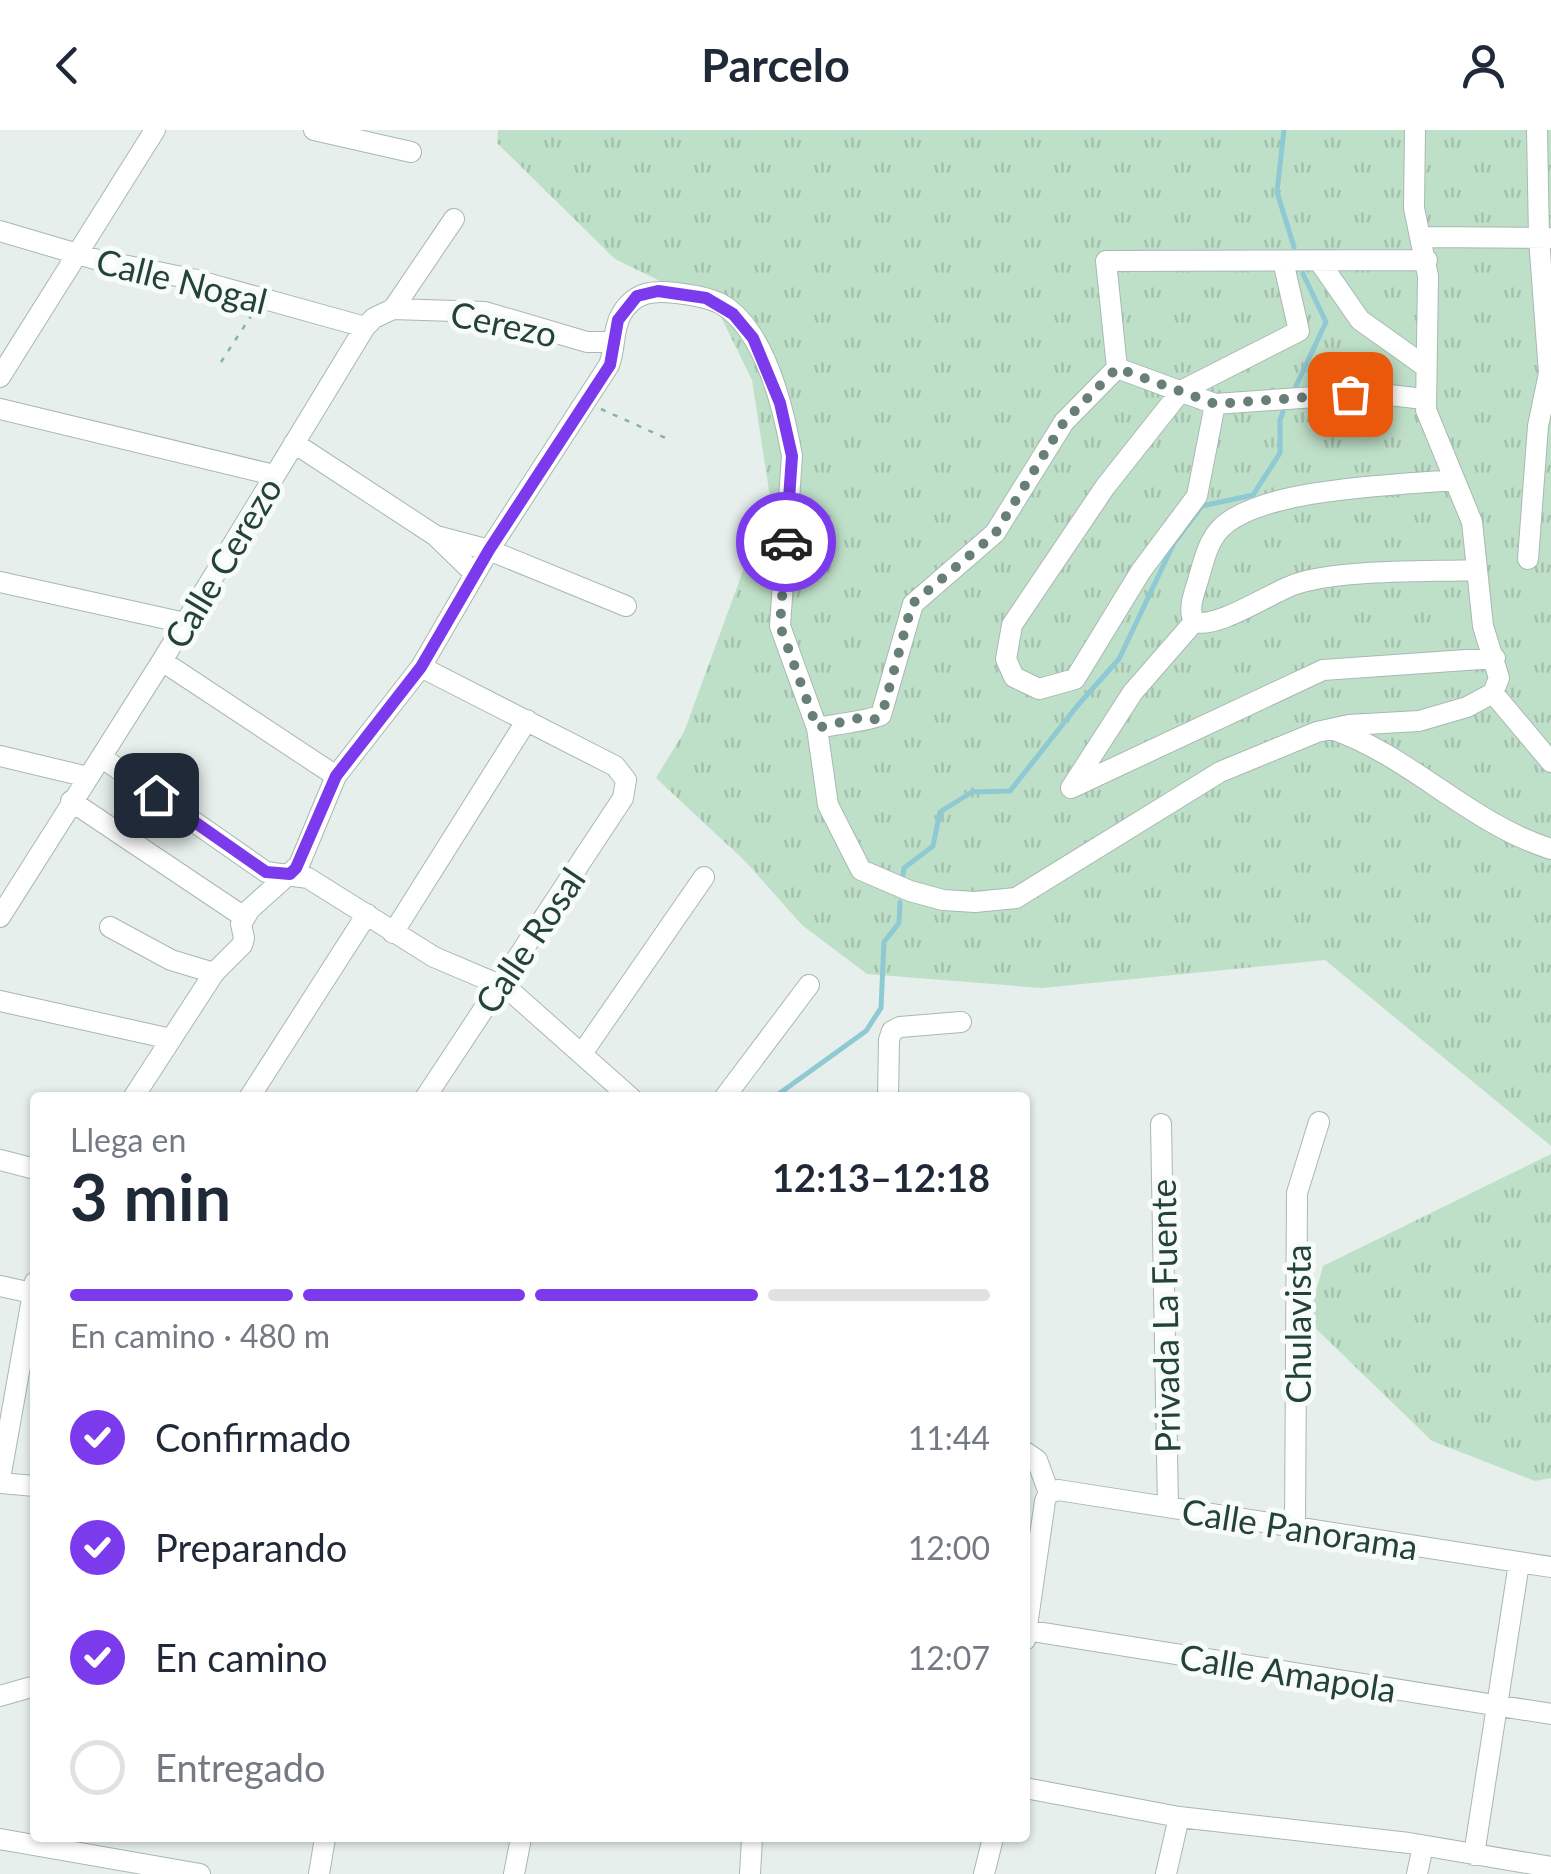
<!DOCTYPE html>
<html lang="es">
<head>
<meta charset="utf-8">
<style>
	body { margin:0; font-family:Lato,sans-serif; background:#f2f2f3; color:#1f2937; height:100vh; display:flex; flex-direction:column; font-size:38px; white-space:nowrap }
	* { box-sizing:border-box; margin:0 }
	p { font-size:32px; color:#747a83 }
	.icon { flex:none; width:55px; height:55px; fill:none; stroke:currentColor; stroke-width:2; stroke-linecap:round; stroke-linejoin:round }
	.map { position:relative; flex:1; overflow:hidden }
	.drawer { position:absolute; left:30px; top:962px; width:1000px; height:750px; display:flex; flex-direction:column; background:#fff; border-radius:10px; box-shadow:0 2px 8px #0004 }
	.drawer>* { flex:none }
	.pin { position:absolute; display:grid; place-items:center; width:85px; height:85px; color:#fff; margin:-42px; border-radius:20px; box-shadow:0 5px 15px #0006 }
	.courier { position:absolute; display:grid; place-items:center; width:100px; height:100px; margin:-50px; border:8px solid #7c3aed; border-radius:50%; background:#fff; color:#222; box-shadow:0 2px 12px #0007 }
	.summary em { font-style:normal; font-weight:700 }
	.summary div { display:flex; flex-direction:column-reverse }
	.summary { display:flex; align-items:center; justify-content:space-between; height:170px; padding:0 40px }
	h1 { font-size:65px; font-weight:700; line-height:75px }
	.bar { display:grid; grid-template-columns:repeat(4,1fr); gap:15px 10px; align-content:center; height:120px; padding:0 40px }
	.bar i { height:12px; border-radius:8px; background:#e0e1e3 }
	.bar .current { background:#7c3aed }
	.bar p { grid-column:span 4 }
	ol { padding:0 40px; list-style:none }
	li { display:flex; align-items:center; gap:30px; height:110px }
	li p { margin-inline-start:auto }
	li .icon { padding:10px; border-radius:50%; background:#7c3aed; color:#fff; stroke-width:4 }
	li:last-child { color:#747a83 }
	li i { width:55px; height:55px; border:5px solid #e0e1e3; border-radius:50% }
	header { display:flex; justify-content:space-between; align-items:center; height:130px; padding:0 40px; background:#fff; font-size:45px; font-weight:700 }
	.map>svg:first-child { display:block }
	.park { fill:url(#park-tufts) }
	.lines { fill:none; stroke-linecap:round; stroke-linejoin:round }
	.stream { stroke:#8ec9d4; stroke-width:5 }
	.minor-casing { stroke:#a8b8b2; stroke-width:22 }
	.path { stroke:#86b3a5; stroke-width:2.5; stroke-dasharray:5 8; stroke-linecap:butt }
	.minor { stroke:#fff; stroke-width:20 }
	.done { stroke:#687f78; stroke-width:10; stroke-dasharray:0 18 }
	.route { stroke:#7c3aed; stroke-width:12 }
	.labels { text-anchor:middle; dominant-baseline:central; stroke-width:10; stroke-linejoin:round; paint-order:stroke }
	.street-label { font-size:35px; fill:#24423a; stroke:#f7fbf9 }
</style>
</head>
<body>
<header><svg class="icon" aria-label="back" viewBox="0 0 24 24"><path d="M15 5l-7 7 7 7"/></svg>Parcelo<svg class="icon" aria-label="person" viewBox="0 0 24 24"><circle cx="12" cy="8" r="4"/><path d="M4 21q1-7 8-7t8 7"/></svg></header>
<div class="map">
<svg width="1551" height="1744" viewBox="0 0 1551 1744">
	<defs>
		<pattern id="park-tufts" width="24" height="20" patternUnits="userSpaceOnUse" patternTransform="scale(2.5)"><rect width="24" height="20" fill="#bfe0c8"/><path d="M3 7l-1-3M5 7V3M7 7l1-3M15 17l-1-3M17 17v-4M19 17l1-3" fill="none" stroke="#a4c1ad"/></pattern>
	</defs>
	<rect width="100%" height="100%" fill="#e6efeb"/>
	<path class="park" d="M498 0H1551V1016L1325 830 1042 858 867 844 802 795 746 732 656 648 684 602 770 367 752 250 717 179 615 129 497 13Z
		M1551 1024V1348L1535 1351 1432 1311 1308 1191 1323 1136Z"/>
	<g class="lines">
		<path class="stream" d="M1284 0 1277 62 1294 117
			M1296 256 1326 192 1303 144
			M903 745 904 738 933 716 940 682 972 662 1010 661 1078 575 1119 529 1174 413 1202 376 1253 365 1280 323V290L1283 282
			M773 968 866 901 881 878 884 812 899 793 900 772"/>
		<g class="minor-casing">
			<path id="minor" d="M314 0 411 22
				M0 101 98 130 192 149 365 197
				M1421 107 1549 108
				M1319 131 1360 190 1426 237
				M393 179 485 182 587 212H614
				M1117 238 1106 131 1427 130
				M1117 238 1215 274 1372 263 1424 269
				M0 247 155 0
				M1215 274 1197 366 1141 441 1075 549 1039 559 1014 547 1006 529 1012 495 1105 357 1181 261 1299 201 1283 131
				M0 279 274 345
				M294 313 436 406 475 444
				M436 406 489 420 626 476
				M1528 429 1538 296 1549 243 1539 108 1537 0
				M0 452 185 493
				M1194 492C1187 478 1195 462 1199 447 1204 430 1208 411 1221 398 1261 358 1397 355 1454 350
				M1194 492C1217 499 1269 464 1293 455 1337 439 1427 442 1477 440
				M162 531 336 646
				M421 537 615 636 626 650 623 668 425 968
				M1493 563 1551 632
				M817 598C832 595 873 590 881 585L913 474 995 403 1064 292 1117 238
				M1332 599C1412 627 1469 693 1551 719
				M0 626 88 647
				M101 627 266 742 308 748 434 827 507 858 631 968
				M1071 658 1323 540 1495 528
				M1071 658 1133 562 1194 492
				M71 671 244 787
				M0 787 162 531 365 197 374 188 393 179 454 89
				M110 797 171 830 214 843
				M393 803 527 590
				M0 871 171 909
				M583 922 704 747
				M133 968 214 843 242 815 244 808 241 794 250 779 299 735 336 646 421 537 489 420 609 235C616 218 612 199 622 183 635 162 653 160 676 163 691 165 707 167 721 174 765 199 784 280 792 326L780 496 817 598 828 675 861 740 910 761 943 770 975 772 1016 768 1220 642 1317 602 1349 595 1419 591 1467 577 1493 563 1499 548 1483 496 1472 392 1426 280 1428 146 1414 78 1415 0
				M249 968 367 784
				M724 968 809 855
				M888 968 889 910 892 901 900 897 961 892
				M1161 994 1168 1377
				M0 1030 35 1039
				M0 1156 32 1163
				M1025 1322 1037 1330 1049 1363
				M0 1349 35 1152
				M0 1353 35 1356
				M1049 1363 1058 1360 1551 1437
				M1295 1399 1297 1063 1319 992
				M1025 1500 1551 1584
				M1025 1510 1045 1371 1049 1363
				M0 1566 35 1556
				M1025 1658 1179 1687 1409 1713 1551 1737
				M0 1709 200 1744
				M1474 1725 1519 1433
				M319 1744 325 1708
				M514 1744 521 1708
				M750 1744 752 1708
				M984 1744 993 1708
				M1166 1744 1179 1687
				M1417 1744 1423 1716"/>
		</g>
		<path class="path" d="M221 232 251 186
			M601 279 670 310"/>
		<use href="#minor" class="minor"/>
	</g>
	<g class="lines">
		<path class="done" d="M786 412 780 496 817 598 859 588 874 590 883 581 912 474 995 404 1064 292 1117 238 1215 274 1350 264"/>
		<path class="route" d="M156 665 266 742 290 744 296 738 336 646 421 537 489 420 610 235 618 190 637 166 658 161 706 168 733 184 753 208 780 273 792 326 786 412"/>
	</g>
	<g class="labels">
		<g class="street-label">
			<text transform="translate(182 150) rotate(14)">Calle Nogal</text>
			<text transform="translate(504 193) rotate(12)">Cerezo</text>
			<text transform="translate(222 432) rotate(-59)">Calle Cerezo</text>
			<text transform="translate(529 810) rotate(-56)">Calle Rosal</text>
			<text transform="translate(1164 1186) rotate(-91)">Privada La Fuente</text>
			<text transform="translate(1297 1194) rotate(-90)">Chulavista</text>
			<text transform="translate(1300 1398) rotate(9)">Calle Panorama</text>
			<text transform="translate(1288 1542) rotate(9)">Calle Amapola</text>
		</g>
	</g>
</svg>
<div class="pin" style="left:1350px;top:264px;background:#ea580c"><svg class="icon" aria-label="bag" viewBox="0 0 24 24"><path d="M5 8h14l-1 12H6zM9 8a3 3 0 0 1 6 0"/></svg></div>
<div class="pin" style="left:156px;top:665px;background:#1f2937"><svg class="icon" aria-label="home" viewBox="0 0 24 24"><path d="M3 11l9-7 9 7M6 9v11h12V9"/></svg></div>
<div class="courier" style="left:786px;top:412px"><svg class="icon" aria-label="car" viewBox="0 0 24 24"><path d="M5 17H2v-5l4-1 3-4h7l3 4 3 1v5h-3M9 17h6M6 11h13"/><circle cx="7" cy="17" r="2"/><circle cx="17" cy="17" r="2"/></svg></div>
<section class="drawer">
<div class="summary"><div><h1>3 min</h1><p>Llega en</p></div><em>12:13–12:18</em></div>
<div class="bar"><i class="current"></i><i class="current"></i><i class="current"></i><i></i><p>En camino · 480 m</p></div>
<ol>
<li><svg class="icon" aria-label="check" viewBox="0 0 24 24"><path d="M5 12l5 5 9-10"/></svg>Confirmado<p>11:44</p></li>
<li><svg class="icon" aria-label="check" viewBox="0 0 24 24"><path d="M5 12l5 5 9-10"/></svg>Preparando<p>12:00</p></li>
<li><svg class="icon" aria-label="check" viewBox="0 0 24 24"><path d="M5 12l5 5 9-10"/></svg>En camino<p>12:07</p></li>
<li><i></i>Entregado</li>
</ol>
</section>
</div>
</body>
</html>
